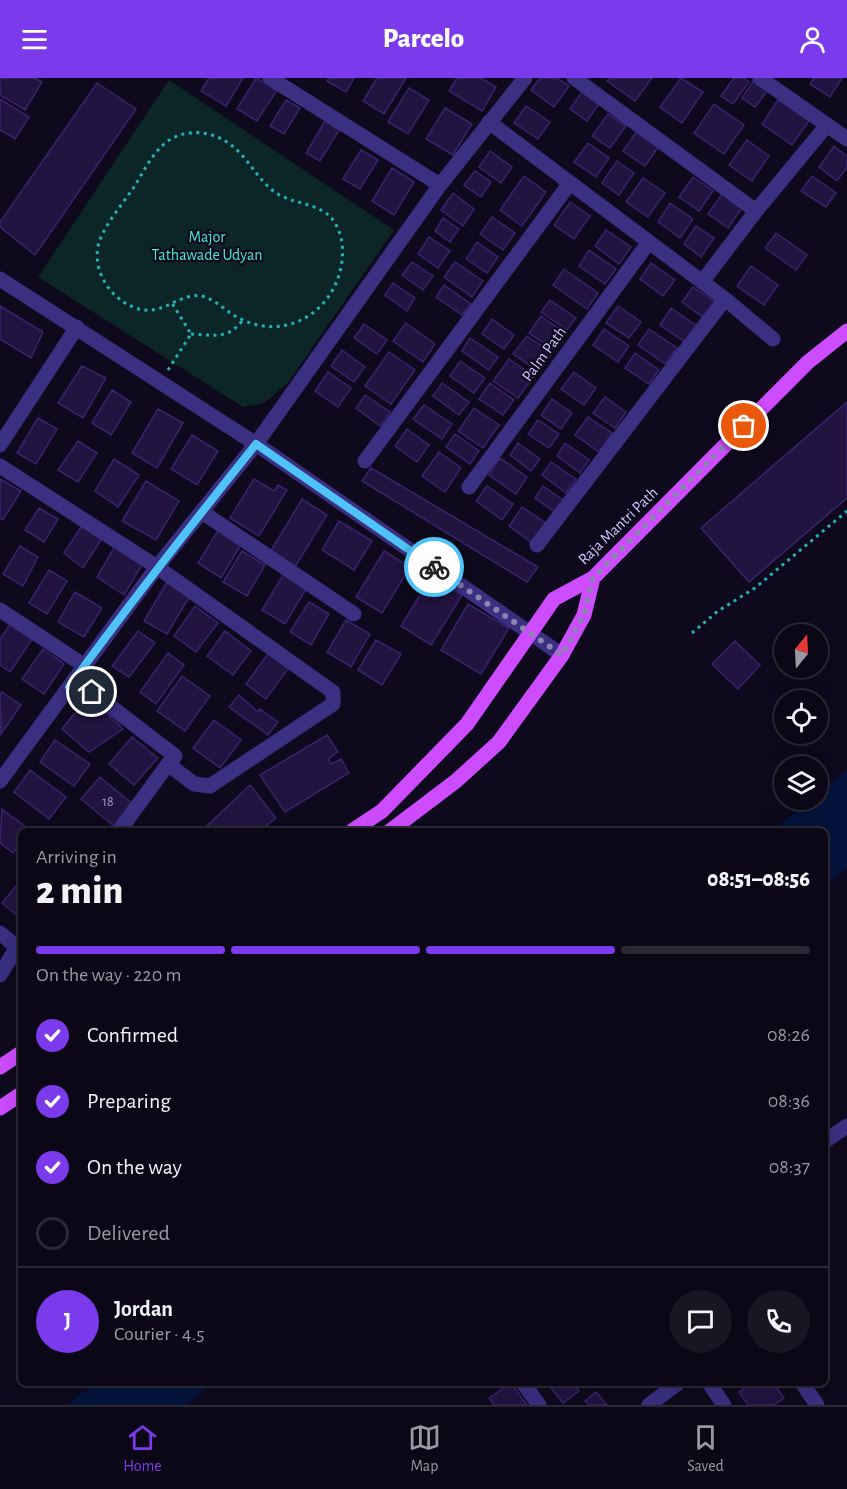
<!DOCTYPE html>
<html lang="en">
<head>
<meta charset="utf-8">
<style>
	body { margin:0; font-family:"Alegreya Sans",sans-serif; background:#191523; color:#f1f3f6; height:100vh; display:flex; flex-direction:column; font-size:22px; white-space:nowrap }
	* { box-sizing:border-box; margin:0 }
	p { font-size:20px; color:#9a99a1 }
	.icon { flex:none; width:33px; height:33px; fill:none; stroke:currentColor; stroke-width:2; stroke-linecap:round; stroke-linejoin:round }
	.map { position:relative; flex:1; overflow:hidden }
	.details { position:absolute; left:18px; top:750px; width:810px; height:558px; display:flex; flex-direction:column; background:#0b0716; border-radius:9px; box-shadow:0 6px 24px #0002,0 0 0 2px #2b2835 }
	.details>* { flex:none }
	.needle { width:39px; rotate:18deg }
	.controls { position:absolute; left:774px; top:546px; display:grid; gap:12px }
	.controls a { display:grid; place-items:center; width:54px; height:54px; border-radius:50%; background:#0b0716; box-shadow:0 6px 24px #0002,0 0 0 2px #2b2835; font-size:30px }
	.pin { position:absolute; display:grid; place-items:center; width:51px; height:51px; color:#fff; margin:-26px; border:3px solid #fff; border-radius:50%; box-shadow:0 2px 6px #0007 }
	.courier { position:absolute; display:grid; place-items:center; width:60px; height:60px; margin:-30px; border:4px solid #4fc3f7; border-radius:50%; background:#fff; color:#222; box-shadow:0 2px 8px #0007 }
	.overview em { font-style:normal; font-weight:800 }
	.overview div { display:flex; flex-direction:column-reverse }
	.overview { display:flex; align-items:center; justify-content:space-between; height:102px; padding:0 18px }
	h1 { font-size:39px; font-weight:800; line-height:45px }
	.bar { display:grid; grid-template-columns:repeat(4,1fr); gap:9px 6px; align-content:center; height:72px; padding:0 18px }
	.bar i { height:8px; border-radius:4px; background:#2b2835 }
	.bar .on { background:#7c3aed }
	.bar p { grid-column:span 4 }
	.line { display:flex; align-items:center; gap:15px; padding:0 18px; border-top:2px solid #2b2835 }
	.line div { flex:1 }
	.round { display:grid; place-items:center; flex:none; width:63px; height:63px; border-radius:32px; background:#191523 }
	ol { padding:0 18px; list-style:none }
	li { display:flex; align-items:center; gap:18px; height:66px }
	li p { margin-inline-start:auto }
	li .icon { padding:6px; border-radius:50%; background:#7c3aed; color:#fff; stroke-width:4 }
	li:last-child { color:#9a99a1 }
	li i { width:33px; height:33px; border:3px solid #2b2835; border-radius:50% }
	header { display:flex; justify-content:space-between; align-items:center; height:78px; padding:0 18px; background:#7c3aed; color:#fff; font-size:27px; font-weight:800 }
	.tabs { display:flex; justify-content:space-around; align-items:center; height:84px; border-top:2px solid #2b2835; background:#0b0716; font-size:16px; color:#9a99a1 }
	.tabs a { display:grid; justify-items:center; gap:3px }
	.tabs .on { color:#7c3aed }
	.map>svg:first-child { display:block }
	.green { fill:#0c2627 }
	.water { fill:#04133b }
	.building { fill:#211440; stroke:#39236e; stroke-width:1.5 }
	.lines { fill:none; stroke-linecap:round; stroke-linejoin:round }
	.path { stroke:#21b3b8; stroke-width:3; stroke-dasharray:3 4.5; stroke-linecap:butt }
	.minor { stroke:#3a2f81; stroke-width:15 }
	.major { stroke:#cd4cff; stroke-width:15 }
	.done { stroke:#8d83b0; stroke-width:6; stroke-dasharray:0 10.8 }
	.route { stroke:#4fc3f7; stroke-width:8 }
	.labels { text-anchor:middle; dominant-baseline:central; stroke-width:4.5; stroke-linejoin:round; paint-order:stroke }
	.number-label { font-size:14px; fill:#a599cf }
	.park-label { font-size:16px; fill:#47ead0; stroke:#0f091d }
	.street-label { font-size:16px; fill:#d1c5ff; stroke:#0f091d }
</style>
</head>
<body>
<header><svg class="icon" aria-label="menu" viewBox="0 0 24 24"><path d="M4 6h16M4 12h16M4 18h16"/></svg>Parcelo<svg class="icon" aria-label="person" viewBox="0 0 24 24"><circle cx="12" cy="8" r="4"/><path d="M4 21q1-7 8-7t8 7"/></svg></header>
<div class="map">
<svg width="847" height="1327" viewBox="0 0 847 1327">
	<rect width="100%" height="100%" fill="#0f091d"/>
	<path class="green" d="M169 2 394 152 287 306 264 325 243 329 38 199Z"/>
	<path class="water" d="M847 692V791L825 809V753H771L810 722H818V715Z
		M94 1305H213L187 1327H67Z"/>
	<path class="building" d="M0 0H35L42 4 25 32 0 17Z
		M209 0H243L226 28 201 13Z
		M256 0 277 12 257 43 237 31Z
		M329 0H354L346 14 327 3Z
		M377 0H406L384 36 363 23Z
		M457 0H481L496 9 482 33 449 13Z
		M540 0H557L569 8 554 29 531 12Z
		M610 0H652L635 23 607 3Z
		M681 0 703 14 682 45 660 29Z
		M734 0H744L749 4 733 26 721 18Z
		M814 0H842L830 19 810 6Z
		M754 2 768 12 755 29 742 20Z
		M97 5 136 31 35 177 0 149V144Z
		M409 10 429 22 408 56 388 44Z
		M582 14 599 26 587 43 570 31Z
		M0 21 29 39 15 61 0 52Z
		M286 22 300 30 284 56 270 48Z
		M778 22 809 43 792 67 762 46Z
		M714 26 744 47 724 76 694 55Z
		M526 28 550 44 538 61 514 45Z
		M445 30 472 46 453 77 426 61Z
		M608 36 626 48 610 70 592 58Z
		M325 43 339 52 320 83 306 75Z
		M637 53 659 68 645 88 623 73Z
		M747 62 769 78 752 103 729 87Z
		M588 65 609 80 596 99 574 84Z
		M834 68 847 78V89L837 103 819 89Z
		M361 72 378 82 360 111 343 101Z
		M490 73 512 89 501 105 479 89Z
		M617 83 634 95 619 117 602 105Z
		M392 90 414 104 394 137 372 123Z
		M475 93 491 104 481 119 464 107Z
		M524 98 546 114 522 148 500 132Z
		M812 98 836 115 826 129 801 113Z
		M693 99 713 113 699 133 679 119Z
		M643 100 665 115 648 139 626 124Z
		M453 115 474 131 463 148 441 132Z
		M722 116 742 130 728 150 708 136Z
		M570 124 590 138 574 161 554 147Z
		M670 125 693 141 680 160 658 144Z
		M492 139 515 155 503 172 480 156Z
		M443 140 459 151 450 164 435 153Z
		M696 148 714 160 701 179 684 166Z
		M606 152 631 169 619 186 595 168Z
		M776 155 807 177 796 192 765 170Z
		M429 159 450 173 438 190 418 176Z
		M477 164 498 179 487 195 466 181Z
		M589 172 616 191 605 206 579 188Z
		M412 184 433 198 423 212 402 197Z
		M455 184 483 203 472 219 444 199Z
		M651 185 675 202 663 218 640 201Z
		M751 188 778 207 764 227 737 208Z
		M564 191 598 215 587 231 553 207Z
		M393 205 415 220 407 233 385 217Z
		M444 207 471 226 462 237 436 219Z
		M693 209 715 224 704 240 682 224Z
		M550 222 576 240 567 252 541 234Z
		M0 228 43 254 31 280 0 261Z
		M618 228 641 244 629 260 606 245Z
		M671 230 697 248 685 264 660 247Z
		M541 238 563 254 552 271 529 255Z
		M492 241 514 257 504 271 482 256Z
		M406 245 435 266 423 284 393 263Z
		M364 246 387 262 377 276 354 260Z
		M604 251 629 268 618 284 593 267Z
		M649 251 677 270 665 286 638 267Z
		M527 258 552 275 539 294 513 276Z
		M470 260 498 279 489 292 462 273Z
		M342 272 365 289 354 304 331 288Z
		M389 274 415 292 391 326 365 308Z
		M635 275 659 292 649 306 625 290Z
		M509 281 534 298 518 320 493 303Z
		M460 283 485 300 474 315 450 298Z
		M82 288 106 300 83 340 58 325Z
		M328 294 351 310 338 329 315 313Z
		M574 294 596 310 584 327 561 311Z
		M442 305 469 324 459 337 433 318Z
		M490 305 514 322 503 337 479 321Z
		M112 312 131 324 111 357 92 345Z
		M365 317 390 334 380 348 356 330Z
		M605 319 626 334 615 350 593 335Z
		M552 321 572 335 561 351 541 337Z
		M847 324V420L749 504 701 450Z
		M424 327 452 346 442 361 413 341Z
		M474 330 499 347 483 370 458 353Z
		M158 331 183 345 157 390 132 375Z
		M588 339 612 355 599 374 575 357Z
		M38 340 57 351 36 386 17 375Z
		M538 342 559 356 549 370 528 356Z
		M407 351 429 367 417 384 395 368Z
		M455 356 479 373 470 386 446 369Z
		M192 357 218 373 197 407 171 391Z
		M78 363 97 375 78 404 58 392Z
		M518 365 540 381 531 393 510 377Z
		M565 365 589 382 580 395 557 378Z
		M439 374 461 390 445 414 422 398Z
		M500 380 527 399 516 416 489 397Z
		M114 381 139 397 118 429 95 413Z
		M551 384 576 401 566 415 542 397Z
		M371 390 538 489 527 504 362 403Z
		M0 401 21 413 3 442 0 440Z
		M254 401 274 413 278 407 287 412 259 458 230 440Z
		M146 403 179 423 156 462 122 443Z
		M487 408 513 426 502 442 476 423Z
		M543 408 564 423 556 435 535 420Z
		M302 421 327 437 295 489 270 474Z
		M522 429 546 445 532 465 509 448Z
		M39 430 58 441 44 464 25 452Z
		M339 443 372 463 354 492 322 472Z
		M83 446 103 459 83 490 64 475Z
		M219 451 242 465 221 500 198 485Z
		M20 468 38 479 23 508 3 496Z
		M115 468 143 485 124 517 97 499Z
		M242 473 265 487 247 518 223 504Z
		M384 473 410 489 382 535 356 519Z
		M49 492 67 503 47 536 29 525Z
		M285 494 308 508 285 546 262 532Z
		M431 499 462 517 431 567 401 548Z
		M167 504 190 518 167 556 144 543Z
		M75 514 102 530 84 559 58 544Z
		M309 524 329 536 311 567 290 554Z
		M468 526 509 550 481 596 441 572Z
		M195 528 218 545 196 574 174 558Z
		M346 542 370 556 351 589 327 574Z
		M11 545 33 560 10 594 0 587V561Z
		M138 553 155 565 129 599 112 588Z
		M225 553 251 573 233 597 207 578Z
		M376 562 401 576 382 607 358 592Z
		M735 563 760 587 738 611 712 586Z
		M43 571 64 586 44 616 22 601Z
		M270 573 290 588 266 621 246 606Z
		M168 575 184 587 156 626 140 614Z
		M182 598 210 618 185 653 157 633Z
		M2 614 21 627 1 656 0 617Z
		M239 617 258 634 260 631 278 644 268 657 229 629Z
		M98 628 123 651 89 674 62 651 74 636Z
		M214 642 241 662 220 690 193 670Z
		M327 657 338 674 328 681 331 686 341 681 349 695 285 734 260 697Z
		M132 659 158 680 134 707 109 686Z
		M55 662 90 686 74 708 40 684Z
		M30 692 66 719 49 741 14 714Z
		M100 699 134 727 115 749 81 721Z
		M250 707 276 740 259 753H210L207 748Z
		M2 731 31 753H21V765L13 775 0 765Z
		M21 802V841L2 825Z
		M511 1305 527 1327H494L489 1320Z
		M547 1305H572L579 1313 563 1325Z
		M753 1305H773L784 1320 774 1327H748L739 1314Z
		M596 1314 607 1327H589L585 1323Z"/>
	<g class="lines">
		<path class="path" d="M191 256C215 257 227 262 243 242
			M168 292 191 256 172 225C155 234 142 235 125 225 104 212 90 184 101 159 109 142 123 125 134 109 145 92 154 70 173 60 186 53 204 53 217 59 243 69 252 95 272 112 291 128 322 123 335 145 343 158 344 175 341 189 332 235 285 263 241 241 227 235 217 222 202 218 192 216 182 221 172 225
			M692 555 718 533 755 510 847 433"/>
		<path class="minor" d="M270 0 440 107
			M574 0 756 133 702 204
			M760 0 847 61
			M489 44 725 221 773 261
			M756 133 827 47
			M0 201 256 366 562 577
			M0 367 77 249
			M365 383 570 105
			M0 388 157 489 333 614V626L210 708 194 706 168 686 175 678 75 601 70 608
			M469 409 649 164
			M202 434 354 536
			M537 467 725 221
			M0 532 85 588
			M0 703 157 489 256 366 440 107 525 0
			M119 753 168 686
			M0 855 17 869 21 868
			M0 897 17 869
			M825 1063 847 1048
			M523 1305 539 1327
			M709 1305 724 1327
			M802 1305 817 1327
			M649 1327 678 1305"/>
		<path class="major" d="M352 753 382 733 467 646 554 521 593 500 808 284 847 253
			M390 753 456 703 499 664 562 577 584 537 593 500
			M0 989 21 975
			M0 1030 21 1016"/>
	</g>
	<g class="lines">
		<path class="done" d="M434 489 562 577 584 537 593 500 744 348"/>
		<path class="route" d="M92 614 75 601 69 609C129 526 192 446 256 366L434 489"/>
	</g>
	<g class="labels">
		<g class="number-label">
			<text x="108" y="724">18</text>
		</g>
		<g class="park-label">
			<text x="207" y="159">Major<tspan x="207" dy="18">Tathawade Udyan</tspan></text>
		</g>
		<g class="street-label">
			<text transform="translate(544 276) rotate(-54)">Palm Path</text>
			<text transform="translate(618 448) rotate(-44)">Raja Mantri Path</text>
		</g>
	</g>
</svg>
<div class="controls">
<a><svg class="needle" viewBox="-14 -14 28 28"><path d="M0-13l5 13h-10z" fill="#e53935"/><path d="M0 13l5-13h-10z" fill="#9a99a1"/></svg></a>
<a><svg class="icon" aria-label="locate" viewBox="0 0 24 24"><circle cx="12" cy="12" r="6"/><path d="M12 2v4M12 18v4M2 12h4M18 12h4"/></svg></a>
<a><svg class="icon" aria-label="layers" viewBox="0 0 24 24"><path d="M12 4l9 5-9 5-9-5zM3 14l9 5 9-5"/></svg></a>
</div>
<div class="pin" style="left:744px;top:348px;background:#ea580c"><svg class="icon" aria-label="bag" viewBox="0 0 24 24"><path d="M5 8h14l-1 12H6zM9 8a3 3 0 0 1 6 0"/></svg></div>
<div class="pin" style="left:92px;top:614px;background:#1f2937"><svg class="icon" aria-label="home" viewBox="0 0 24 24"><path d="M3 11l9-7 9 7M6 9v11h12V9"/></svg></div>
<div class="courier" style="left:434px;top:489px"><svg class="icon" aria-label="bike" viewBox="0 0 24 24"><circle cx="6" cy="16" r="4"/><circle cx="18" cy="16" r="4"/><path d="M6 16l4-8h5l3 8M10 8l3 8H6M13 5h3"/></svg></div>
<section class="details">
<div class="overview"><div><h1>2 min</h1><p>Arriving in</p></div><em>08:51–08:56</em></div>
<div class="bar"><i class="on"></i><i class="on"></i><i class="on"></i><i></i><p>On the way · 220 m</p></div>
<ol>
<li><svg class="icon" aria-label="check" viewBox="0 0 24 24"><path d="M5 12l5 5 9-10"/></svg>Confirmed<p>08:26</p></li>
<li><svg class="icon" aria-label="check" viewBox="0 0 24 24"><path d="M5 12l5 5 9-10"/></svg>Preparing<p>08:36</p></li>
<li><svg class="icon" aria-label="check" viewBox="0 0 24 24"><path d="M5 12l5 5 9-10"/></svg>On the way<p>08:37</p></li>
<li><i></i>Delivered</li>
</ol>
<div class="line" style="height:108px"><b class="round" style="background:#7c3aed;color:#fff">J</b><div><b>Jordan</b><p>Courier · 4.5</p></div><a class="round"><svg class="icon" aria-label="chat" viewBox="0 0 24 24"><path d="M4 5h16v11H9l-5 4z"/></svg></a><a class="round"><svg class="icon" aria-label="phone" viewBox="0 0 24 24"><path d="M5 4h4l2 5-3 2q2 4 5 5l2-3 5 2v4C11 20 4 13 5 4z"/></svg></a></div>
</section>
</div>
<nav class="tabs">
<a class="on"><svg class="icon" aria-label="home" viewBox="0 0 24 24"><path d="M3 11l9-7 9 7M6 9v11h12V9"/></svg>Home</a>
<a><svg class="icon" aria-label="map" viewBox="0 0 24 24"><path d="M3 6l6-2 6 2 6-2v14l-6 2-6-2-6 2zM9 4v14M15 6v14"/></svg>Map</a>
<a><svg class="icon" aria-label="saved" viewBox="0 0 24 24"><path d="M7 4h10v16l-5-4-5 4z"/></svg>Saved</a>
</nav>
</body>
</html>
